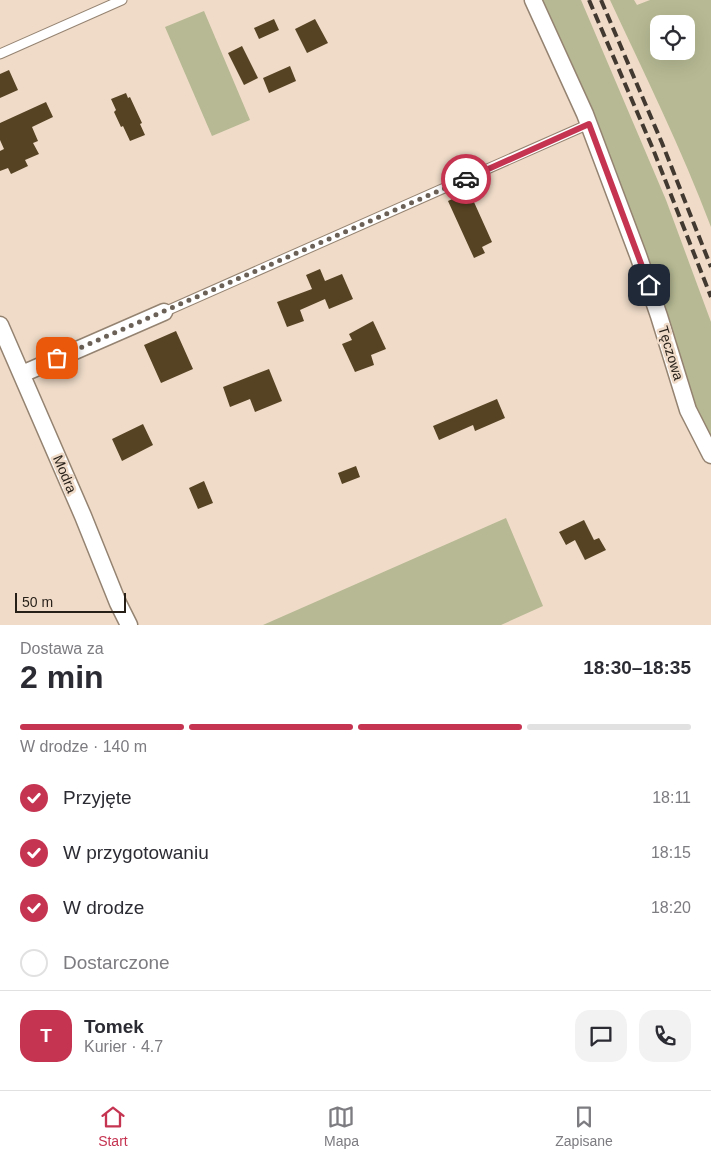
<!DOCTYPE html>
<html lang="pl">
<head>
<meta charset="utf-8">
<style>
	body { margin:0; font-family:Arial,sans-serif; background:#f2f2f3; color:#2b2b33; height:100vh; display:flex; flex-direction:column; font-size:19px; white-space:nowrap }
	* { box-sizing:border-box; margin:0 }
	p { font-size:16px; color:#7c7c81 }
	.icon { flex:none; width:28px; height:28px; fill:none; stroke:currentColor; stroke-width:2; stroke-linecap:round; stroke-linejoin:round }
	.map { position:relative; height:625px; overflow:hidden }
	.side { display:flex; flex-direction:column; background:#fff; flex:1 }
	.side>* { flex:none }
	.controls { position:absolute; left:650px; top:15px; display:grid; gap:10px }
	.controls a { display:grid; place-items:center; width:45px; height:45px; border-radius:10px; background:#fff; box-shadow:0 5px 20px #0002; font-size:25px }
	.scale { position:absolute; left:15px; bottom:12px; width:111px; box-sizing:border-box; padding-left:5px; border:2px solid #261f18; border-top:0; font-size:14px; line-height:18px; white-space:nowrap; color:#261f18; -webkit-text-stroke:4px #efdbc8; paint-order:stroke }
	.pin { position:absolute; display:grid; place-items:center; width:42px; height:42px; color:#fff; margin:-21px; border-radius:10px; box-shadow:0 2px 8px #0006 }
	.courier { position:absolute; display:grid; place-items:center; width:50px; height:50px; margin:-25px; border:4px solid #c53552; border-radius:50%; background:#fff; color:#222; box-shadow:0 1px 6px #0007 }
	.overview em { font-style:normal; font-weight:700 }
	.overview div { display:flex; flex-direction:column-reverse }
	.overview { display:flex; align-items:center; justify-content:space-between; height:85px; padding:0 20px }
	h1 { font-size:32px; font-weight:700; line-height:38px }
	.bar { display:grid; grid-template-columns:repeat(4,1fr); gap:8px 5px; align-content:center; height:60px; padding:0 20px }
	.bar i { height:6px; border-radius:4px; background:#e1e1e2 }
	.bar .active { background:#c53552 }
	.bar p { grid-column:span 4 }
	.line { display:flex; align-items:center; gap:12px; padding:0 20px; border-top:1px solid #e1e1e2 }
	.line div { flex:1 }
	.round { display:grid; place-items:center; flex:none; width:52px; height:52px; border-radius:15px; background:#f2f2f3 }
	ol { padding:0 20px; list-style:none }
	li { display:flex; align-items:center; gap:15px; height:55px }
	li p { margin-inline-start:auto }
	li .icon { padding:5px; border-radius:50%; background:#c53552; color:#fff; stroke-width:4 }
	li:last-child { color:#7c7c81 }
	li i { width:28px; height:28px; border:2px solid #e1e1e2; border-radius:50% }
	.menu { display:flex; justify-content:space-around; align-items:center; height:70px; border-top:1px solid #e1e1e2; background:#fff; font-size:14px; color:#7c7c81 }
	.menu a { display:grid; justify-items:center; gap:2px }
	.menu .active { color:#c53552 }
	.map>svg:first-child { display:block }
	.green { fill:#b6b993; fill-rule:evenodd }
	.building { fill:#564323 }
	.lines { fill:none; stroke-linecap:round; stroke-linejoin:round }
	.lane-casing { stroke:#958371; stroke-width:11 }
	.street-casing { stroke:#958371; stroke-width:19 }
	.lane { stroke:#fff; stroke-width:9 }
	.street { stroke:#fff; stroke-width:16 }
	.rail { stroke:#423930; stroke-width:4; stroke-dasharray:10 5; stroke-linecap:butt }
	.done { stroke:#6c6156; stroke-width:5; stroke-dasharray:0 9 }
	.route { stroke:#c53552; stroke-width:6 }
	.labels { text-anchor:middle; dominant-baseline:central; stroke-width:5; stroke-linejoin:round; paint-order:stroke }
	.street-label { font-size:14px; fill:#261f18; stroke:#efdbc8 }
</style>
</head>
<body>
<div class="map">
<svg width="711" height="625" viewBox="0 0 711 625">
	<rect width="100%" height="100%" fill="#efdbc8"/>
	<path class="green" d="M539 0H581L666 200 711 322V446L694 413Z
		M610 0H634L637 5 650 0H711V227C682 150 645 75 610 0ZM659 24H686V51H659Z
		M204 11 250 120 212 136 165 27Z
		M506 518 543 606 501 625H263Z"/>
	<path class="building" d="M274 19 279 30 259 39 254 28Z
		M315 19 328 43 307 53 295 29Z
		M242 46 258 78 244 85 228 53Z
		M290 66 296 81 269 93 263 78Z
		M9 70 18 90 0 98V74Z
		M126 93 128 98 130 97 142 123 140 124 145 135 130 141 123 126 121 127 114 112 116 110 111 99Z
		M46 102 53 117 32 127 38 141 33 143 39 154 25 160 28 166 11 174 8 168 0 171V151L4 149 0 140V123Z
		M469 191 492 242 482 247 485 253 474 258 448 201Z
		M320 269 325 281 342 274 353 299 329 309 325 299 300 310 304 321 287 327 277 302 312 289 306 275Z
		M373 321 386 349 371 355 374 365 355 372 342 344 352 340 349 334Z
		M176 331 193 369 161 383 144 345Z
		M269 369 282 401 255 412 250 399 230 407 223 387Z
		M497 399 505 418 475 431 473 425 439 440 433 426Z
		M143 424 153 445 122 461 112 439Z
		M356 466 360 477 342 484 338 473Z
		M204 481 213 503 198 509 189 488Z
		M584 520 594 540 599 538 606 550 585 560 575 540 566 545 559 532Z"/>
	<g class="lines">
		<g class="lane-casing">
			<path id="lane" d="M0 54 122 0
				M164 312 589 124"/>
		</g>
		<g class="street-casing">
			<path id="street" d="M533 0 585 114 638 255 659 316 688 410 711 455
				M0 325 83 516 118 603 129 625
				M22 374 164 312"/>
		</g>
		<use href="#lane" class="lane"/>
		<use href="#street" class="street"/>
		<path class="rail" d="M589 0 653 149 711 297
			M601 0 662 143 711 267"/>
	</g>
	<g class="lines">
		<path class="done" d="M57 358 466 179"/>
		<path class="route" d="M466 179 589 124 649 285"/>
	</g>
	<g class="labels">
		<g class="street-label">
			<text transform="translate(671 353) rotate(73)">Tęczowa</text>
			<text transform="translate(65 474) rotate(67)">Modra</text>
		</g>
	</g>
</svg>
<div class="controls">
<a><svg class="icon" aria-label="locate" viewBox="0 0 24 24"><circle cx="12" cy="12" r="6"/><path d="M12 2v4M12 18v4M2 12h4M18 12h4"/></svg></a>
</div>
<div class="scale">50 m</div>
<div class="pin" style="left:57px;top:358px;background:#ea580c"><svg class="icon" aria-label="bag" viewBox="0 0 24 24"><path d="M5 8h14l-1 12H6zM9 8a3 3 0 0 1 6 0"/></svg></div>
<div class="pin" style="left:649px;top:285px;background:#1f2937"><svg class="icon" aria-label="home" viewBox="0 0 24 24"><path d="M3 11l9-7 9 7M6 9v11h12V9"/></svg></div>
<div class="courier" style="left:466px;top:179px"><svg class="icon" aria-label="car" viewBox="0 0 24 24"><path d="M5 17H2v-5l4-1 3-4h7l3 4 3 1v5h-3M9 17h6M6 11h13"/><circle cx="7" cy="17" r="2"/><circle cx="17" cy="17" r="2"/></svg></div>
</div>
<section class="side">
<div class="overview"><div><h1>2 min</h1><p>Dostawa za</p></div><em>18:30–18:35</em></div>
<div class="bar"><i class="active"></i><i class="active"></i><i class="active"></i><i></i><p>W drodze · 140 m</p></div>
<ol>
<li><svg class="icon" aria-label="check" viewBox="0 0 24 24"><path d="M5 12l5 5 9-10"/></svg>Przyjęte<p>18:11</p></li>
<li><svg class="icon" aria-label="check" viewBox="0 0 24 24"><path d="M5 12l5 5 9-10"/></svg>W przygotowaniu<p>18:15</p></li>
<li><svg class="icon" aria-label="check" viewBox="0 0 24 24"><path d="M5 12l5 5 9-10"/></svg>W drodze<p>18:20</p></li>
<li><i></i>Dostarczone</li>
</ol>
<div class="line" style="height:90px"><b class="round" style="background:#c53552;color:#fff">T</b><div><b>Tomek</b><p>Kurier · 4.7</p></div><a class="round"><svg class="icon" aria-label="chat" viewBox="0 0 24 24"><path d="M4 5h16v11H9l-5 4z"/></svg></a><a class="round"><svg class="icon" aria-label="phone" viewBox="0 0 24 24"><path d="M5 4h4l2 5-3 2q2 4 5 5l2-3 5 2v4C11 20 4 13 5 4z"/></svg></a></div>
</section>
<nav class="menu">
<a class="active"><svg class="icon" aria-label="home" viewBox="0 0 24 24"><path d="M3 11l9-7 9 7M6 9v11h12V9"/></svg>Start</a>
<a><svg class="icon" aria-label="map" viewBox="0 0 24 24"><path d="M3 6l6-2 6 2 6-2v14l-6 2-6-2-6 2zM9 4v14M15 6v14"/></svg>Mapa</a>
<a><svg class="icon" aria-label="saved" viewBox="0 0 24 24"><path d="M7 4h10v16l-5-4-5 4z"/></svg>Zapisane</a>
</nav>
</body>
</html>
